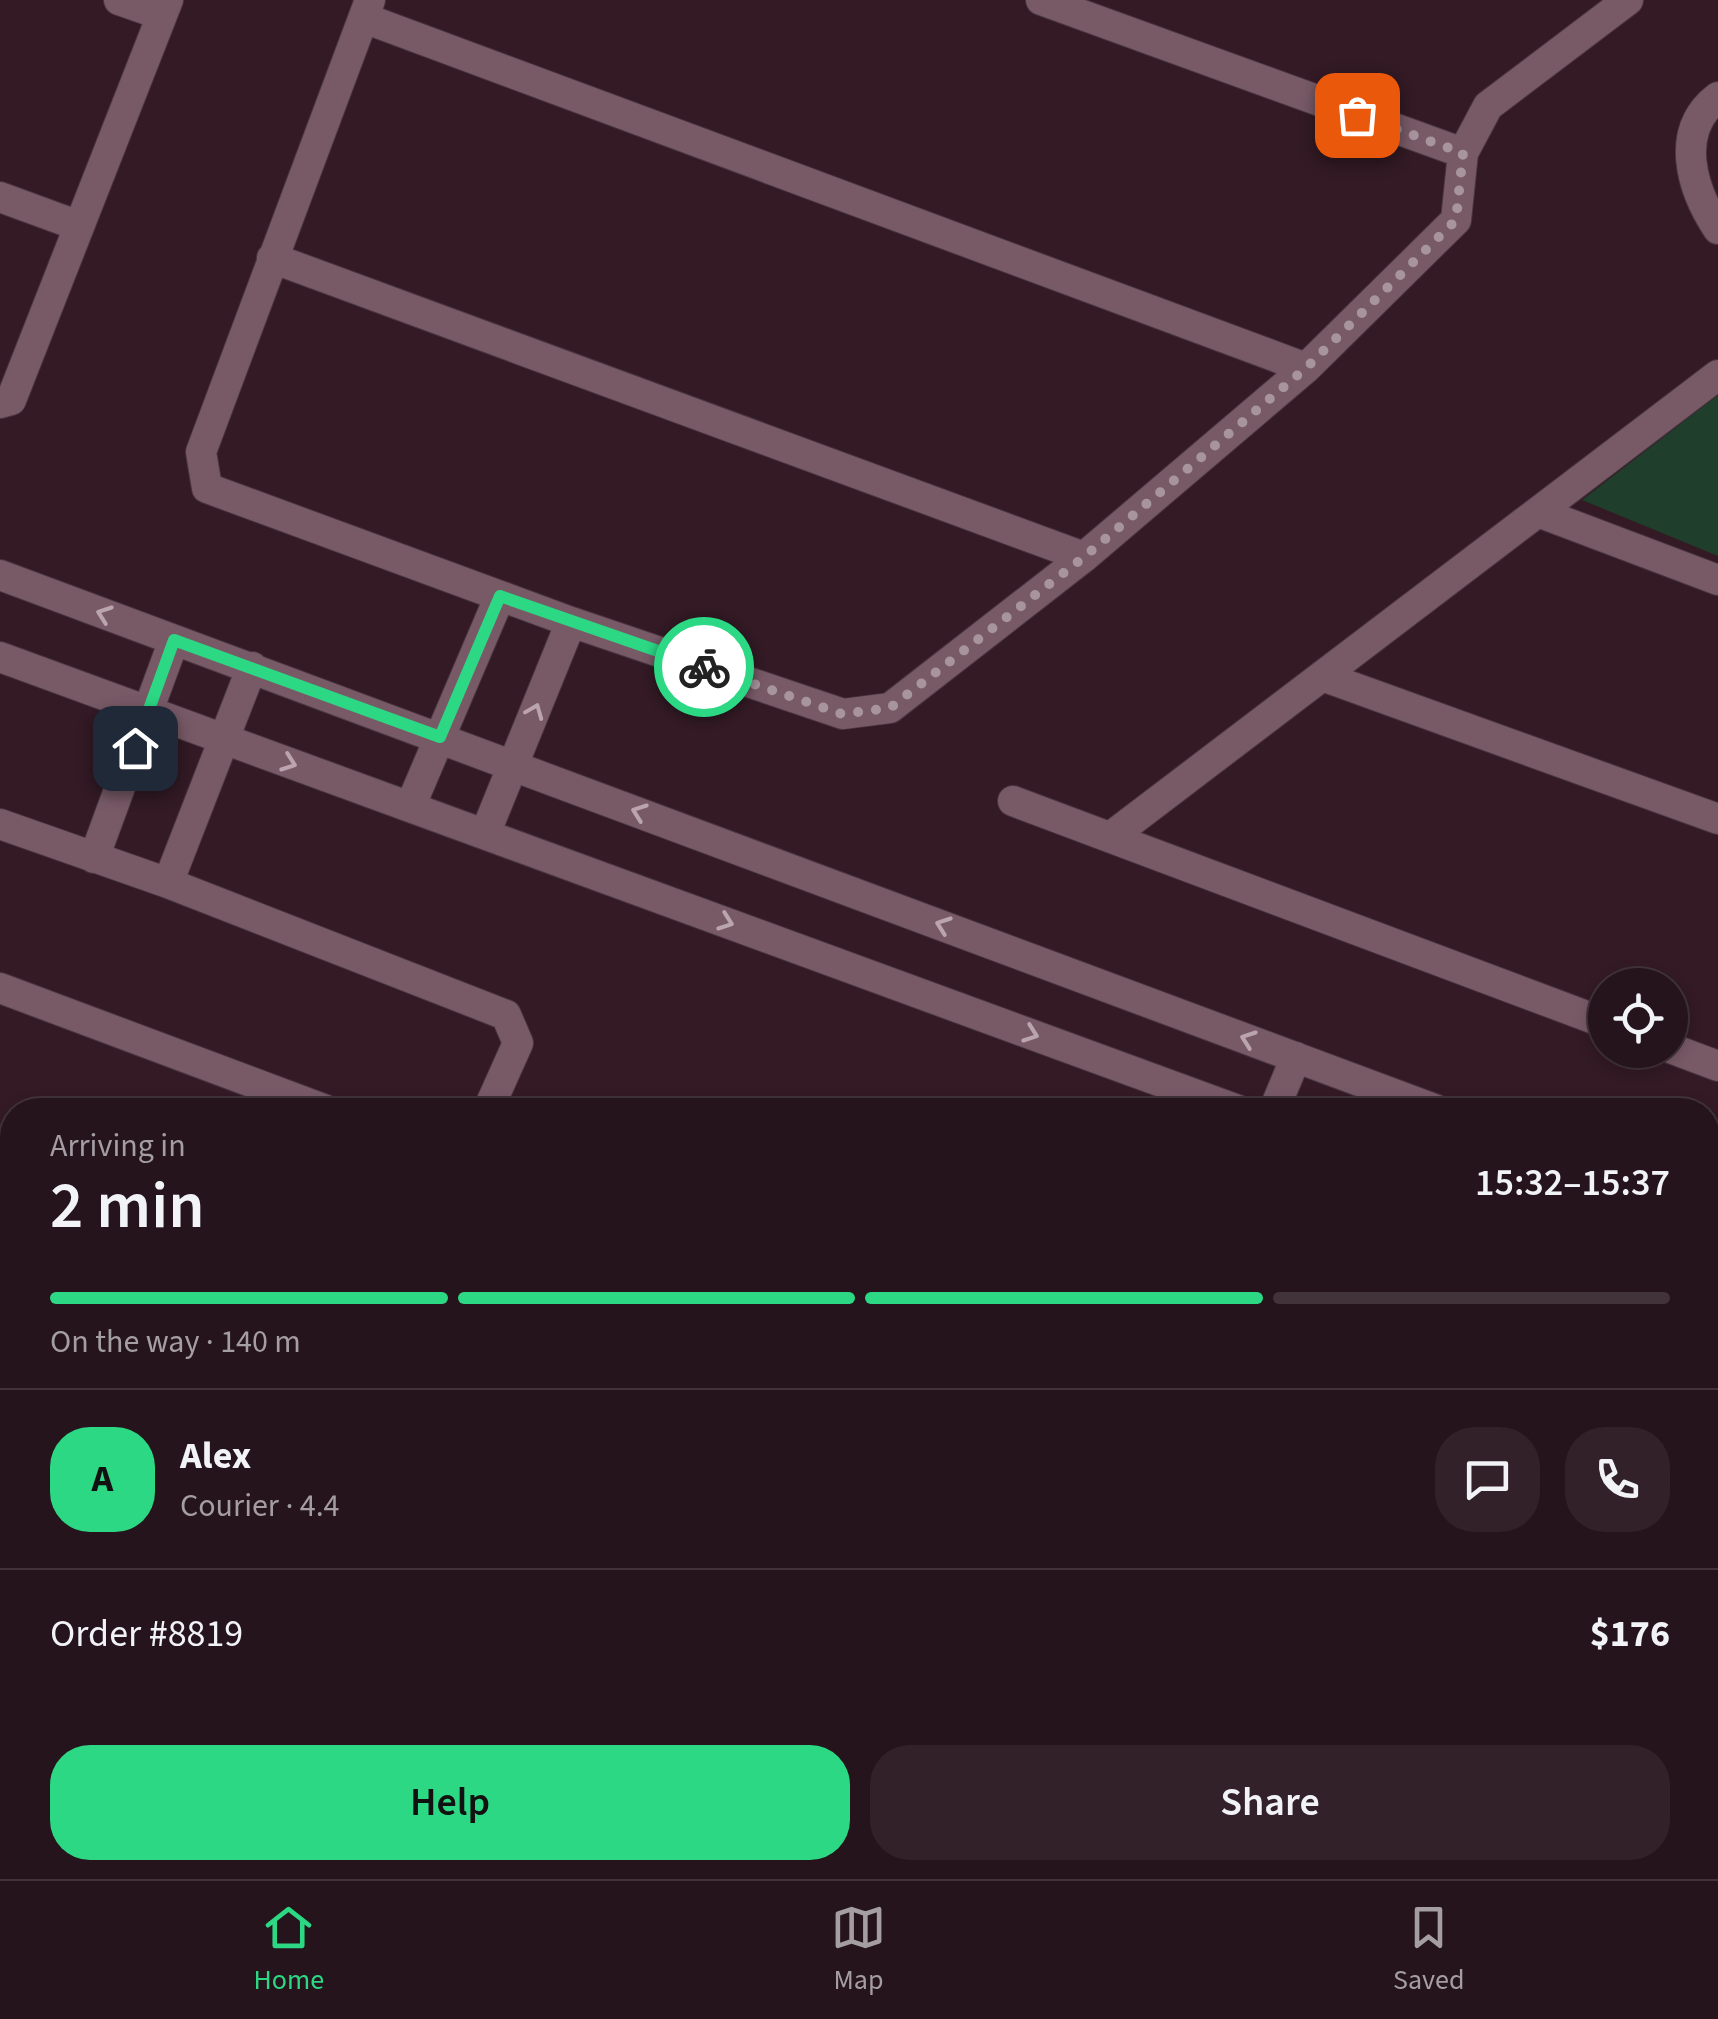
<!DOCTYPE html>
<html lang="en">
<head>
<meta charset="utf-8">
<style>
	body { margin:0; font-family:"Source Sans 3",sans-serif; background:#322129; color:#f1f3f6; height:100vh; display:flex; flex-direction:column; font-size:38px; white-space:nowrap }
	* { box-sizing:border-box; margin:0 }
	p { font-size:32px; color:#a49ea3 }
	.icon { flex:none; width:55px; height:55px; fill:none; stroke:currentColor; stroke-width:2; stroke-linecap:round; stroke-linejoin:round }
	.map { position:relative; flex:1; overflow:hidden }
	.side { position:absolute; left:0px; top:1098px; width:1720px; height:782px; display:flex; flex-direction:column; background:#26141c; border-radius:40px 40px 0 0; box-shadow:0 5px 15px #0003,0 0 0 2px #42333b }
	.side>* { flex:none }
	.controls { position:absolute; left:1588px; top:968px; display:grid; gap:20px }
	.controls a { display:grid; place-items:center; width:100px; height:100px; border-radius:50%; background:#26141c; box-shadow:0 5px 15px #0003,0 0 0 2px #42333b; font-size:50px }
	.pin { position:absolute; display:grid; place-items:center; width:85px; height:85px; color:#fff; margin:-42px; border-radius:20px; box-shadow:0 5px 15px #0006 }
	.courier { position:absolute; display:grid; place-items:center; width:100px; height:100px; margin:-50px; border:8px solid #2cd884; border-radius:50%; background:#fff; color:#222; box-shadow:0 2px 12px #0007 }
	.overview em { font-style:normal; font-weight:600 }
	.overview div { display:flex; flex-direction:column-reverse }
	.overview { display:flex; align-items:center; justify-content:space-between; height:170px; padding:0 50px }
	h1 { font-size:65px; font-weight:600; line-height:75px }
	.bar { display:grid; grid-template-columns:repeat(4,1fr); gap:15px 10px; align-content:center; height:120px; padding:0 50px }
	.bar i { height:12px; border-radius:8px; background:#42333b }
	.bar .active { background:#2cd884 }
	.bar p { grid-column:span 4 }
	.line { display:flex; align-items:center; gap:25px; padding:0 50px; border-top:2px solid #42333b }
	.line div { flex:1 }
	.round { display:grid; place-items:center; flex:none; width:105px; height:105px; border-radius:40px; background:#322129 }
	.action { display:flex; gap:20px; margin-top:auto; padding:20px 50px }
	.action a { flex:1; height:115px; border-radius:40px; background:#2cd884; color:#111; font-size:40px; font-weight:600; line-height:115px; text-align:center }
	.action a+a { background:#322129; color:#f1f3f6 }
	.tabs { display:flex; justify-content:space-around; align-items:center; height:140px; border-top:2px solid #42333b; background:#26141c; font-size:28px; color:#a49ea3 }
	.tabs a { display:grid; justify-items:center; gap:5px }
	.tabs .active { color:#2cd884 }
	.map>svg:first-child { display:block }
	.green { fill:#203e2c }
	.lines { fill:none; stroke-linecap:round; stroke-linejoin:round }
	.minor-casing { stroke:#4a3640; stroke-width:32 }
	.minor { stroke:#785a67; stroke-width:30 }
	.oneway { stroke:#baa4ad }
	.done { stroke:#a7949c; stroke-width:10; stroke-dasharray:0 18 }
	.route { stroke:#2cd884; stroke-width:12 }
</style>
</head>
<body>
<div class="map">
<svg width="1718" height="1879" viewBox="0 0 1718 1879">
	<rect width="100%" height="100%" fill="#331a25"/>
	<path class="green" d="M1718 395V556L1582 500Z"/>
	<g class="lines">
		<g class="minor-casing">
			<path id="minor" d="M119 0 162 15
				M370 0 201 452 207 488 571 622 843 714 890 708 1084 557 1306 368 1456 220 1463 153 1488 106 1628 0
				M1041 0 1463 153
				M364 18 1306 368
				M1718 97C1673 131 1692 190 1718 229
				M0 197 79 226
				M272 258 1084 557
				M0 403 11 400 168 0
				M1538 512 1718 580
				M0 575 1437 1110
				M0 657 1238 1110
				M1322 676 1718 819
				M1013 801 1605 1023
				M410 807 500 596
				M0 824 168 883 506 1015 518 1043 488 1110
				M485 834 571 622
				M1113 835 1718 375
				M94 858 174 640
				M168 883 252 667
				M0 988 326 1110
				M1670 1048 1718 1066
				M1274 1110 1296 1057
				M1708 1213 1718 1217
				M0 1246 12 1250
				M1708 1289 1718 1293
				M0 1512 12 1517
				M0 1564 12 1556
				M1708 1573 1718 1570
				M1708 1827 1718 1825
				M0 1856 12 1850
				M823 1868 826 1879
				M1070 1868 1074 1879
				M1314 1868 1317 1879
				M527 1879 572 1868
				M1487 1879 1536 1868
				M1715 1879 1718 1876"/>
		</g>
		<use href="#minor" class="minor"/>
	</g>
	<defs><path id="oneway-chevron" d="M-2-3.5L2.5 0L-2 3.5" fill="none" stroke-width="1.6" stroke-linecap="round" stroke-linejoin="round" transform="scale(2.5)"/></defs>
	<g class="oneway">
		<use href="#oneway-chevron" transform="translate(104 614) rotate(-160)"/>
		<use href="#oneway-chevron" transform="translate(535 711) rotate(-68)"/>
		<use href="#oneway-chevron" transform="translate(289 763) rotate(20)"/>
		<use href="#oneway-chevron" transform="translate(639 812) rotate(-160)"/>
		<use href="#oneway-chevron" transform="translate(726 922) rotate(20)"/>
		<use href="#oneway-chevron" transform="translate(943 925) rotate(-160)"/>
		<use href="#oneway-chevron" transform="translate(1031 1034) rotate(20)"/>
		<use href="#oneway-chevron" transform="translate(1248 1039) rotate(-160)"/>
	</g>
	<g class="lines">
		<path class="done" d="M704 667 842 714 890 708 1084 557 1306 368 1456 220 1463 153 1357 115"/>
		<path class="route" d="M135 748 174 640 440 737 500 596 704 667"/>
	</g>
</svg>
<div class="controls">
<a><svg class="icon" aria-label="locate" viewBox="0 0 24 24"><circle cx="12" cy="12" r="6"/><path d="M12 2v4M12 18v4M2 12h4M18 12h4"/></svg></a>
</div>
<div class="pin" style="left:1357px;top:115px;background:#ea580c"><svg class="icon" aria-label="bag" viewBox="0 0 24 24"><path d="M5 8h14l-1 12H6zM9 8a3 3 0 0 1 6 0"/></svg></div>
<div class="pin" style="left:135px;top:748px;background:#1f2937"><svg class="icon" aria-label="home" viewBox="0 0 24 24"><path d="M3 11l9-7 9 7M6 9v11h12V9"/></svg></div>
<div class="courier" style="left:704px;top:667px"><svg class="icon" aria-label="bike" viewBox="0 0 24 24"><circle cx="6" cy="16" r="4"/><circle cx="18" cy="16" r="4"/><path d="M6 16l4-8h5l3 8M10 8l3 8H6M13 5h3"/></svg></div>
<section class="side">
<div class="overview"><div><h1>2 min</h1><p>Arriving in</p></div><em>15:32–15:37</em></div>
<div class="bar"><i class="active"></i><i class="active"></i><i class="active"></i><i></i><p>On the way · 140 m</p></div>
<div class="line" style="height:180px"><b class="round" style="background:#2cd884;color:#111">A</b><div><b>Alex</b><p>Courier · 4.4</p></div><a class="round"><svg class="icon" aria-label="chat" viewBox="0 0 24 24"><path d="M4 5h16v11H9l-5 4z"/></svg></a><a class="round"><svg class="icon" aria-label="phone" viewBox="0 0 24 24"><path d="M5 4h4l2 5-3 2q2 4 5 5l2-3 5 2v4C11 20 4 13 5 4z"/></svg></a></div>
<div class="line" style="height:130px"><div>Order #8819</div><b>$176</b></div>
<div class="action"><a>Help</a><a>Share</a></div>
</section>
</div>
<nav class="tabs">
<a class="active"><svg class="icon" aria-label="home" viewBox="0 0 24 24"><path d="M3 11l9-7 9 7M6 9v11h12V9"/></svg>Home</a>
<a><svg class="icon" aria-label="map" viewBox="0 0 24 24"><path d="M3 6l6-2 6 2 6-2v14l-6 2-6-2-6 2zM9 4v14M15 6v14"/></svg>Map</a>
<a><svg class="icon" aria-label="saved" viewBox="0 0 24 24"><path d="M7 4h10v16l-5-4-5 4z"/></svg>Saved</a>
</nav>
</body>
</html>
